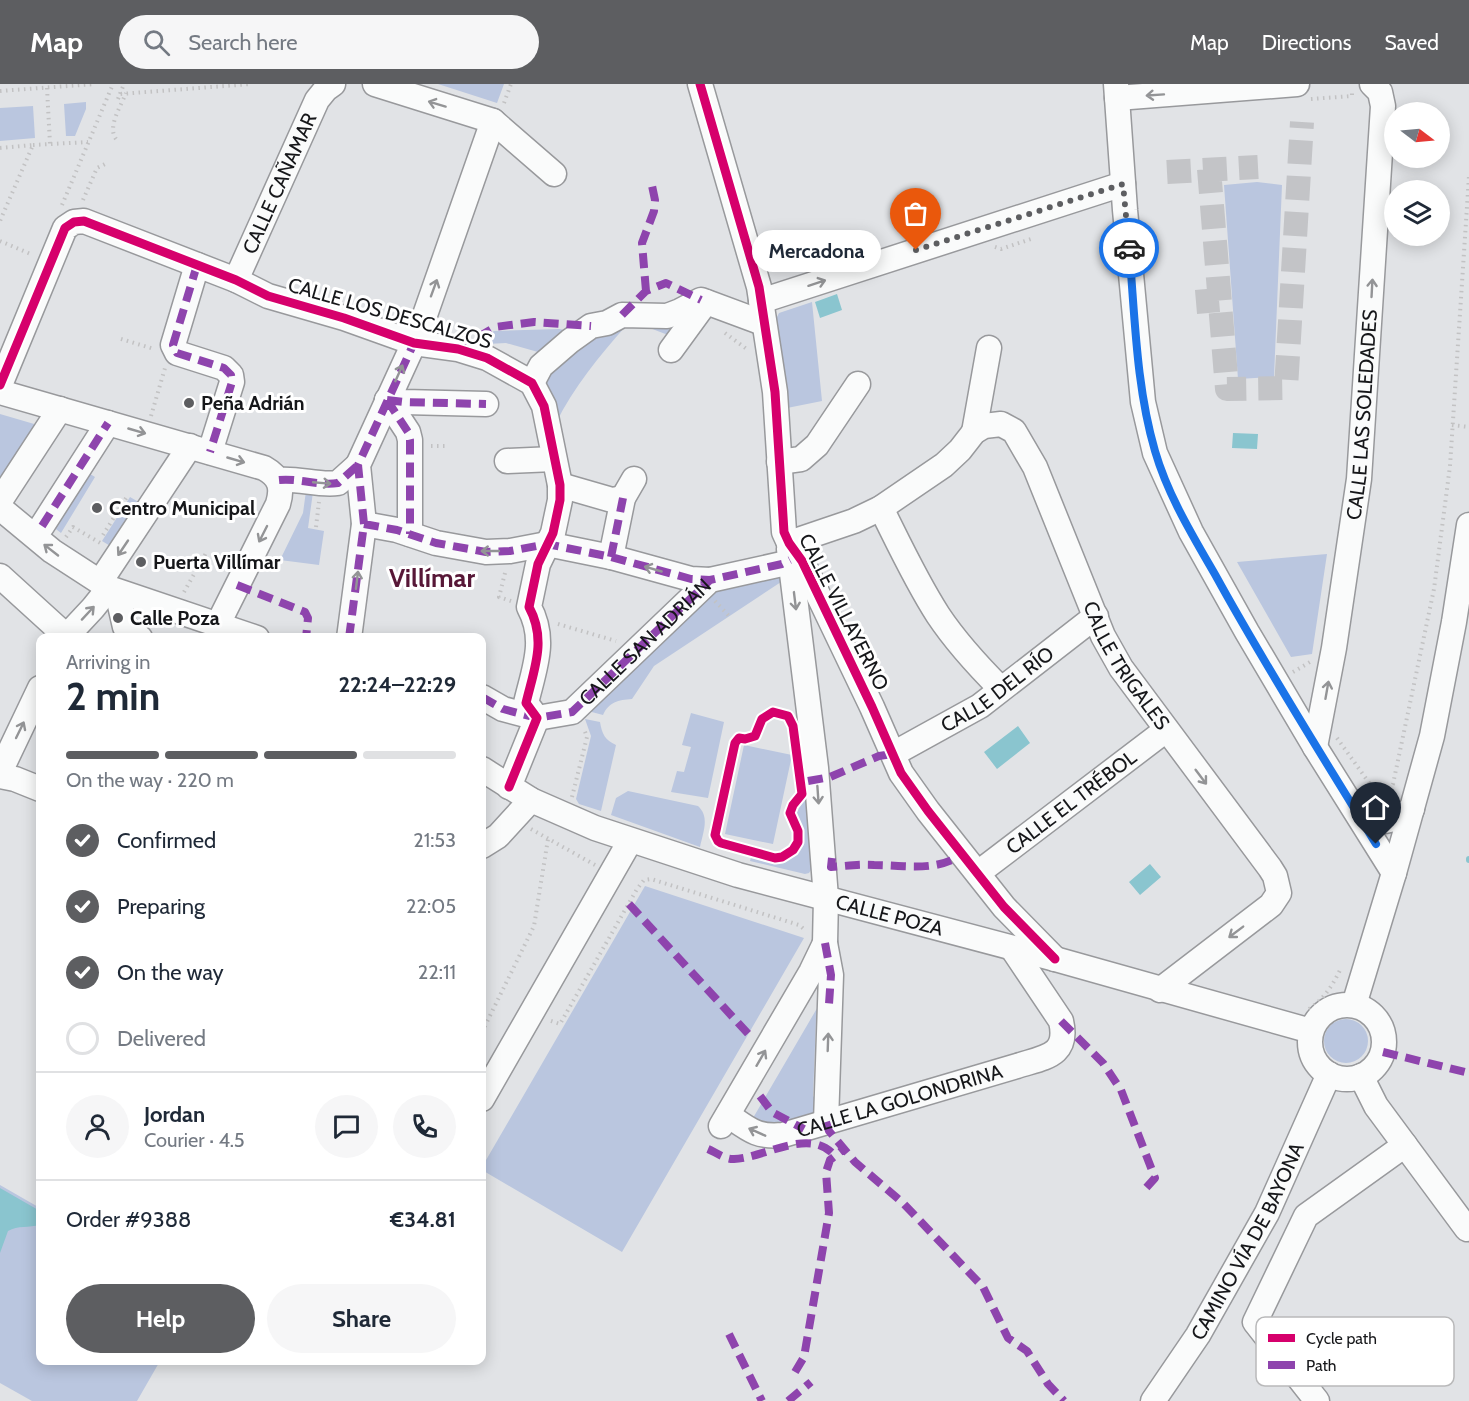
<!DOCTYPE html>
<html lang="en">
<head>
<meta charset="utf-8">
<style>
	body { margin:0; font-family:Cabin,sans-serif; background:#f6f6f7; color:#1f2937; height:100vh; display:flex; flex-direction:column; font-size:22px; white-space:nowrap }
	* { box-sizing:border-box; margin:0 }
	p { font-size:20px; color:#747a83 }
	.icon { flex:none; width:33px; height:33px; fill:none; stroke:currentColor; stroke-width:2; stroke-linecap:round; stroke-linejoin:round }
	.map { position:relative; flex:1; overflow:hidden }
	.side { position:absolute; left:36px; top:549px; width:450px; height:732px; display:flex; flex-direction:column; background:#fff; border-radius:12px; box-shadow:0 3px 15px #0003 }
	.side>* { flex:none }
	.needle { width:39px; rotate:106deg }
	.buttons { position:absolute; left:1384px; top:18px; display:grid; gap:12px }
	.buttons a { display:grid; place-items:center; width:66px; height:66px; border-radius:50%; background:#fff; box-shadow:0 3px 15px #0003; font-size:30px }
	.pin { position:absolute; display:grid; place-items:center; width:51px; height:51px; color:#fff; margin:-62px -26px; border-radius:50% 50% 50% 0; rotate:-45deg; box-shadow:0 0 6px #0007 }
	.pin .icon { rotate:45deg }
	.courier { position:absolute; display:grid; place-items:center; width:60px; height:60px; margin:-30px; border:4px solid #1a73e8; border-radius:50%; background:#fff; color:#222; box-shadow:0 2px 8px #0007 }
	.bubble { position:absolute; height:42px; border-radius:21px; background:#fff; box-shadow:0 3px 15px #0003; font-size:20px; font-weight:700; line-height:42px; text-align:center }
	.overview em { font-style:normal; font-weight:700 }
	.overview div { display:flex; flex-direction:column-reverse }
	.overview { display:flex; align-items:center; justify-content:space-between; height:102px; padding:0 30px }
	h1 { font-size:39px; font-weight:700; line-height:45px }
	.bar { display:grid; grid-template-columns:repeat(4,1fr); gap:9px 6px; align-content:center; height:72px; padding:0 30px }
	.bar i { height:8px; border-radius:4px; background:#e0e1e3 }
	.bar .selected { background:#5d5e61 }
	.bar p { grid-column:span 4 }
	.line { display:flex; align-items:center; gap:15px; padding:0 30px; border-top:2px solid #e0e1e3 }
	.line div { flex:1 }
	.round { display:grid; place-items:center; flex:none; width:63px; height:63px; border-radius:32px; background:#f6f6f7 }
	ol { padding:0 30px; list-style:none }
	li { display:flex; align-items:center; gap:18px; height:66px }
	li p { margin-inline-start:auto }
	li .icon { padding:6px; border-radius:50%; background:#5d5e61; color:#fff; stroke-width:4 }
	li:last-child { color:#747a83 }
	li i { width:33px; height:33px; border:3px solid #e0e1e3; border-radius:50% }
	.cta { display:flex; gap:12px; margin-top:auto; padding:12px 30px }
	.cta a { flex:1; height:69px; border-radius:36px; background:#5d5e61; color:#fff; font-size:24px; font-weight:700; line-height:69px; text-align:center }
	.cta a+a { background:#f6f6f7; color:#1f2937 }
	header { display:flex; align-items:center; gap:36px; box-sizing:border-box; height:84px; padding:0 30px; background:#5d5e61; color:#fff }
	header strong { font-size:28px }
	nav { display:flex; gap:33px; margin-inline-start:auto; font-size:21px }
	.search { width:420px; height:54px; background:#f6f6f7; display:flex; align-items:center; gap:15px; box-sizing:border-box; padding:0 21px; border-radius:33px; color:#747a83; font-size:22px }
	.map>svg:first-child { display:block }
	.green { fill:#bac6df }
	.water { fill:#8ac5cf }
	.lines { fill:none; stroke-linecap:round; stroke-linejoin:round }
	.stream { stroke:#8ac5cf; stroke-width:6 }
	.minor-tunnel { stroke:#c3c4c7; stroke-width:24; stroke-dasharray:24 12; stroke-linecap:butt }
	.minor-casing { stroke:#98999c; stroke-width:27 }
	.path { stroke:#c2c2c3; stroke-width:4; stroke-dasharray:1.5 4.5; stroke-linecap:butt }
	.minor { stroke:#fafbfb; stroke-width:24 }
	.quiet { stroke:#8e44ad; stroke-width:8; stroke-dasharray:15 8; stroke-linecap:butt }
	.cycleway-casing { stroke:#fff; stroke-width:13 }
	.cycleway { stroke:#d6006c; stroke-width:9 }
	.oneway { stroke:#939496 }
	.done { stroke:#5d5e61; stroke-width:6; stroke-dasharray:0 10.8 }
	.route { stroke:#1a73e8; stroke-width:8 }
	.poi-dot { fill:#5d5e61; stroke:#fff; stroke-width:2 }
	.labels { text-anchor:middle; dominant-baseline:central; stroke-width:6; stroke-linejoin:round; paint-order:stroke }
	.street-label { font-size:20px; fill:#16171a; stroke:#fff }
	.poi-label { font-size:20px; font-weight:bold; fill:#16171a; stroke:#fff; text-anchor:start }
	.district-label { font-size:26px; font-weight:bold; fill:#571737; stroke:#fff }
	.key { fill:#fff; stroke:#b9b9ba; stroke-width:1.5 }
	.key-label { font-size:16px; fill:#16171a }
</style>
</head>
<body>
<header>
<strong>Map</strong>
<div class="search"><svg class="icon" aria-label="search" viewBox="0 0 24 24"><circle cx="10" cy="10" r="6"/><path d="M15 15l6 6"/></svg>Search here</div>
<nav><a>Map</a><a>Directions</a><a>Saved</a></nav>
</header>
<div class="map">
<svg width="1469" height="1317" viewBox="0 0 1469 1317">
	<rect width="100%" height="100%" fill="#e1e3e6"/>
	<path class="green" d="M438 0H504L497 19Z
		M86 18V25L75 52H66L64 20Z
		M33 22 35 54 0 57V24Z
		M1257 98 1282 101 1274 293 1238 295 1224 101Z
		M812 218 822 317 782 325 774 239 779 229Z
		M674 236 668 251 642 241 625 243C600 271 573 304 556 339L543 295 553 279 620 238Z
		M559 245 571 247 545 270 506 259 487 260 485 252 494 247Z
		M0 330 41 342 0 402Z
		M82 385 95 393 61 449 48 439Z
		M306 407 313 408 308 444 324 447 319 481 280 476 303 429Z
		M130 413 142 420 112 463 102 457Z
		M1327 470 1312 570 1291 573 1237 478Z
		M780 489 781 498 654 582 632 615C618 616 609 618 603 631L588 627 719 502Z
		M691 629 724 638 708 714 671 708 677 687 684 688 691 663 682 661Z
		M585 635 600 638C602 650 605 656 616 661L601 727 579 720 576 715 591 652Z
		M744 661 792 671 773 760 725 750Z
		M628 707 698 722C710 733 703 748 700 763L611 731 616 714Z
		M806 711 812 784 809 789 805 790 750 777 752 770 782 776 798 767 802 754 794 725Z
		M645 802 804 854 622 1168 482 1086V1083Z
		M823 914V929L816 935 813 1012 820 1019 819 1030C796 1039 775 1054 753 1034Z
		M1324 957a22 22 0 1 1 44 0a22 22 0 1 1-44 0Z
		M0 1101 40 1124V1276L160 1277 137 1317H32L0 1299Z"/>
	<path class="water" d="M837 210 842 226 820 234 815 218Z
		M1233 349 1258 350 1257 365 1232 364Z
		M1018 642 1030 659 997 685 984 668Z
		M1150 780 1161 793 1140 811 1129 798Z
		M0 1104 40 1127V1141C29 1144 18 1141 8 1147L0 1169Z"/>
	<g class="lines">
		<path class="stream" d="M1469 775V776"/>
		<path class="minor-tunnel" d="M1209 85 1227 305 1286 304 1302 38
			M1167 88 1258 83
			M1196 218 1219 216"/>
		<g class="minor-casing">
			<g id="minor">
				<path d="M375 0 493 37 554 90"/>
				<path d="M700 0 759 203 775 308 784 448 789 459 802 477 872 623 901 689 928 727 1004 823 1055 875"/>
				<path d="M1116 0 1125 126 1143 318 1155 369 1191 448 1247 548 1315 663 1394 789"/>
				<path d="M1117 14 1297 0"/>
				<path d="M197 181 173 261 177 269 224 284 231 291 232 298 210 368"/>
				<path id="s1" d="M236 196 317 16 326 5 333 0"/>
				<path d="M761 217 1123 100"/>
				<path d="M671 266 706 218"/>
				<path d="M532 299 541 282 570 257 591 242 607 239 622 231 667 232 680 227 701 216 763 239"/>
				<path d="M0 301 65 144 74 138 84 137 236 196 268 212 344 234 414 259 458 265 487 274 532 299 544 322 560 401V416L553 449 538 480 529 523C547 556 534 585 526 619L537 634 509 703"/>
				<path d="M0 308 264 384C280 393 283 403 278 420L218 540"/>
				<path d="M387 316 408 348 410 356V450"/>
				<path d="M387 316 404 318 486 320"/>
				<path d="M974 348 989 264"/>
				<path d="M507 377 554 375"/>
				<path d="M779 378 801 375 817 361 858 300"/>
				<path d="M279 396C299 394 319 402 338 399L358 381"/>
				<path d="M560 401 612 416 623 414"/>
				<path d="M0 417 60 325"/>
				<path d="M0 424 52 467 109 504 257 554"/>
				<path d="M881 424C899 460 916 497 938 531 956 558 978 582 1001 605"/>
				<path d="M364 440 397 446 436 459 486 468 510 467 547 460 611 473 691 495 710 496"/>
				<path d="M42 442 108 339"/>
				<path id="s2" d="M789 459 854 437 881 424 944 381 960 366 974 348 984 342 1001 340 1014 347 1035 383 1103 552 1121 584 1270 784 1275 792 1279 809 1271 821 1160 906"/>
				<path d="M789 465 816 684 826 814 825 859 831 891 826 1038"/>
				<path d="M611 473 623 414 634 395"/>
				<path d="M0 492 66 552"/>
				<path d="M100 498 190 362"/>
				<path d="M117 508 125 543 140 554"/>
				<path d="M65 554 93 524 109 504"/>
				<path d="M349 554 364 440 358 381 419 248 493 37"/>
				<path id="s3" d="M482 613 503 625 537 634 572 628 710 496 782 480 790 476"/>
				<path id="s4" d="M1315 663 1334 564 1359 395 1383 22 1380 8 1372 0"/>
				<path id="s5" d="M893 670 980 622 1096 532"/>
				<path id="s6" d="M482 685 531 716 595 744 738 791 1055 875 1311 947"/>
				<path d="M0 688 40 604"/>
				<path d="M0 692 15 695 40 705"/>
				<path d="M1358 730C1382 741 1391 739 1412 725"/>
				<path d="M482 762 498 752 531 716"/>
				<path id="s7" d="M978 789 1166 646"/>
				<circle cx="1347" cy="958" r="37"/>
				<path d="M1354 921 1394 789 1432 652 1454 538 1469 441"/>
				<path d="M1361 992 1376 1022 1467 1145 1469 1144"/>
				<path d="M482 1015 630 757"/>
				<path id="s8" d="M728 1031C748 1045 757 1054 783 1051L1017 982C1045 973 1069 972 1061 937L1012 864"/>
				<path d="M721 1042 811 888 825 859"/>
				<path id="s9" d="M1153 1317 1198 1251 1267 1129 1329 990"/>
				<path d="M1317 1317 1255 1238 1306 1132 1405 1061"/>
			</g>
		</g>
		<path class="path" d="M47 4 50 60
			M0 7 95 0
			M120 10 124 0
			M118 15 120 10 251 0
			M1311 15 1352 12V7
			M504 19 511 0
			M116 55C107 43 121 22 126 9
			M33 61 88 58
			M0 64 33 61 0 137
			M83 116 97 84 105 80
			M62 121 113 0
			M0 157 33 171
			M995 163 1001 165 1034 154
			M725 249 748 266
			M121 255 154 265
			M151 332 165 284
			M1452 341 1469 343
			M431 362H445
			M316 443 319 418
			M103 451 128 411
			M66 453 73 443 102 460
			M505 489 499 513 511 517
			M184 508 206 469
			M715 517 729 532
			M558 540 616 557
			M1293 588 1310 578
			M1337 654 1375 707 1380 711H1386L1393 700 1434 505 1450 382 1469 92
			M572 713 587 653 584 645
			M531 745 595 781
			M1309 925C1324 915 1333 901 1341 884
			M551 937 560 940 637 805 644 796 651 795 799 841 805 846
			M482 948 534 842 548 755"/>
		<use href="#minor" class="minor"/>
		<path class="quiet" d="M197 181 173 261 177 269 224 284 231 291 232 298 210 368
			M646 207 642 159 654 127 655 116 651 97
			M622 231 646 207 666 199 701 216
			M458 265 495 243 534 238 591 242
			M387 316 408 348 410 356V450
			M387 316 404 318 486 320
			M279 396C299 394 319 402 338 399L358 381
			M364 440 397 446 436 459 486 468 510 467 547 460 611 473 691 495 710 496
			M42 442 108 339
			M611 473 623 414
			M237 501 305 528 308 534 306 554
			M349 554 364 440 358 381 414 259
			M482 613 503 625 537 634 572 628 710 496 782 480 790 476
			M808 697 830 693 879 672 893 670
			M832 774 831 783C846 782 860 780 874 781 901 781 930 787 954 775
			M629 820 752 954
			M825 859 831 891 829 920
			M1061 937 1103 979 1121 1006 1155 1094 1146 1104
			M1383 968 1469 989
			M760 1012 772 1028 804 1045
			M826 1038 829 1047 855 1078 903 1119 983 1203 1008 1254 1027 1267 1048 1300 1064 1317
			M708 1065C715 1068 726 1076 734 1075 765 1074 810 1042 835 1072
			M729 1250 762 1317
			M795 1288 804 1273 829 1129 826 1088 830 1076 844 1065
			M788 1317 811 1298"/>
		<g class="cycleway-casing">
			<path id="cycleway" d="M700 0 759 203 775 308 784 448 789 459 802 477 872 623 901 689 928 727 1004 823 1055 875
				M0 301 65 144 74 138 84 137 236 196 268 212 344 234 414 259 458 265 487 274 532 299 544 322 560 401V416L553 449 538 480 529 523C547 556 534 585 526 619L537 634 509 703
				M773 628 788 632 793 642 802 710 793 721 790 729 798 747V758L793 766 782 773 775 774 721 759 718 757 715 751 735 659 739 654 745 655 755 652 762 635Z"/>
		</g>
		<use href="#cycleway" class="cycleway"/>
	</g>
	<defs><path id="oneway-shaft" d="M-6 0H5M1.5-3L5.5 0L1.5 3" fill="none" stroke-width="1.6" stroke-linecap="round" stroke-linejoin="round" transform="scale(1.5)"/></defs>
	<g class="oneway">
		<use href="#oneway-shaft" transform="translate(1155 11) rotate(176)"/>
		<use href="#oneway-shaft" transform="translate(437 20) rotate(-163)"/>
		<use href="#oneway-shaft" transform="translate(817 199) rotate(-18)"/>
		<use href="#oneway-shaft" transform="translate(434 204) rotate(-70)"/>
		<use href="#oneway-shaft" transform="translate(1372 204) rotate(-87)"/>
		<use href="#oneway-shaft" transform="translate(399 289) rotate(-66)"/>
		<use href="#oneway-shaft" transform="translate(137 347) rotate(16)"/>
		<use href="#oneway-shaft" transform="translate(236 376) rotate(16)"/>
		<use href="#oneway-shaft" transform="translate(322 399) rotate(5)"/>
		<use href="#oneway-shaft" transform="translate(263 450) rotate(117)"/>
		<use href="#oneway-shaft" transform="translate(123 464) rotate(124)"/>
		<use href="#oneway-shaft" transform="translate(51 466) rotate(-142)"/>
		<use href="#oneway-shaft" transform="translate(490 467) rotate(-180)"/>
		<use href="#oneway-shaft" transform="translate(653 485) rotate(-164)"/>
		<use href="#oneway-shaft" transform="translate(357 496) rotate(-83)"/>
		<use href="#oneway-shaft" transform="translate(795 517) rotate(83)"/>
		<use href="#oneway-shaft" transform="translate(88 529) rotate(-47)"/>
		<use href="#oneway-shaft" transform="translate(1327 606) rotate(-80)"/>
		<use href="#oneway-shaft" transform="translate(20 646) rotate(-64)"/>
		<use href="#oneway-shaft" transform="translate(1201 693) rotate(53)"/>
		<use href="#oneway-shaft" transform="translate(818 711) rotate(86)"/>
		<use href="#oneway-shaft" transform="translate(1236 848) rotate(143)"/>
		<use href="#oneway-shaft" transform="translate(828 958) rotate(-88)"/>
		<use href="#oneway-shaft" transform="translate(761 974) rotate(-60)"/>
		<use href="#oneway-shaft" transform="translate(757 1048) rotate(-156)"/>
	</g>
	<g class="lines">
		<path class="done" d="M916 166 1123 100 1129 164"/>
		<path class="route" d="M1129 164C1135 232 1136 302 1155 367 1168 412 1194 454 1217 494 1267 585 1322 671 1376 760"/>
	</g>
	<g class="poi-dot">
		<circle cx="189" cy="319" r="6"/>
		<circle cx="97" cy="424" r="6"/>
		<circle cx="141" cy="478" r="6"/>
		<circle cx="118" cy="534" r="6"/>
	</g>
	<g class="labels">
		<g class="street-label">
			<text stroke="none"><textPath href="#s1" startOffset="106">CALLE CAÑAMAR</textPath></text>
			<text transform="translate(390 229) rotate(16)">CALLE LOS DESCALZOS</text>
			<text stroke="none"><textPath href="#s4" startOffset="336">CALLE LAS SOLEDADES</textPath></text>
			<text transform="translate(844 528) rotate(63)">CALLE VILLAYERNO</text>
			<text stroke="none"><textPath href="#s3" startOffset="196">CALLE SAN ADRIÁN</textPath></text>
			<text stroke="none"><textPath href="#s2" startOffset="524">CALLE TRIGALES</textPath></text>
			<text stroke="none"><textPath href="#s5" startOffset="123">CALLE DEL RÍO</textPath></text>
			<text stroke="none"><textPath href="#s7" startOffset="117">CALLE EL TRÉBOL</textPath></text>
			<text stroke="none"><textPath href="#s6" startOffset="435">CALLE POZA</textPath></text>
			<text stroke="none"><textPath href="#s8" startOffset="182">CALLE LA GOLONDRINA</textPath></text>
			<text stroke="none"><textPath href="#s9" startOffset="186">CAMINO VÍA DE BAYONA</textPath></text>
		</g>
		<g class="poi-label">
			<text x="201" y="319">Peña Adrián</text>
			<text x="109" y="424">Centro Municipal</text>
			<text x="153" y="478">Puerta Villímar</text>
			<text x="130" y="534">Calle Poza</text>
		</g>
		<g class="district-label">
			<text x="432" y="494">Villímar</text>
		</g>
	</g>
	<rect x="1256" y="1233" width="198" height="69" rx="9" class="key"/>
	<rect x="1268" y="1250" width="27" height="8" fill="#d6006c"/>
	<rect x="1268" y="1277" width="27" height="8" fill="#8e44ad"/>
	<g class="key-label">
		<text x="1306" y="1260">Cycle path</text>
		<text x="1306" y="1287">Path</text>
	</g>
</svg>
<div class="buttons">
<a><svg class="needle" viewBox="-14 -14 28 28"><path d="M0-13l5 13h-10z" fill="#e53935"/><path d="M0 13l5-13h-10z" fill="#747a83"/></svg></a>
<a><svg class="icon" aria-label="layers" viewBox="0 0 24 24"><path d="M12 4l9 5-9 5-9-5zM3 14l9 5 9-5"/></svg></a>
</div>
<div class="pin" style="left:916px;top:166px;background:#ea580c"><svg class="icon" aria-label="bag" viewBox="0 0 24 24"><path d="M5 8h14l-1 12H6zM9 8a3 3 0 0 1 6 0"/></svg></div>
<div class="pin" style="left:1376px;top:760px;background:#1f2937"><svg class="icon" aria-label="home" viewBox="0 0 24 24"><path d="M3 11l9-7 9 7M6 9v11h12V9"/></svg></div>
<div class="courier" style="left:1129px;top:164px"><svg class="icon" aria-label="car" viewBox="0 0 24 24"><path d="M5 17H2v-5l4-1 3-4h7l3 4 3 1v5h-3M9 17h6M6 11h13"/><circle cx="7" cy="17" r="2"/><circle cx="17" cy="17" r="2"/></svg></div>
<div class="bubble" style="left:752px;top:146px;width:129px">Mercadona</div>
<section class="side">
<div class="overview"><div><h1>2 min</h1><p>Arriving in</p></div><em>22:24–22:29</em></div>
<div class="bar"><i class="selected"></i><i class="selected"></i><i class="selected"></i><i></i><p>On the way · 220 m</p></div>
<ol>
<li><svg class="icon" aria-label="check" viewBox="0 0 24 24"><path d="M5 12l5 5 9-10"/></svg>Confirmed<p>21:53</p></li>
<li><svg class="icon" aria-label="check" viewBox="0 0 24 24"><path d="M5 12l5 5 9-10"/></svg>Preparing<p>22:05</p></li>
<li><svg class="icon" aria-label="check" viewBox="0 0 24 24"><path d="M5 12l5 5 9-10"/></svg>On the way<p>22:11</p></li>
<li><i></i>Delivered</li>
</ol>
<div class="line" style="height:108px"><a class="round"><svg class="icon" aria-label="person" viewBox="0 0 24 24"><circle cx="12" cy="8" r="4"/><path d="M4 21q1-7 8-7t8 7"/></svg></a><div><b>Jordan</b><p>Courier · 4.5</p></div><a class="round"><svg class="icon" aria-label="chat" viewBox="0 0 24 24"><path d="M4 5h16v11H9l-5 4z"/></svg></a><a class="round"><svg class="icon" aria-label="phone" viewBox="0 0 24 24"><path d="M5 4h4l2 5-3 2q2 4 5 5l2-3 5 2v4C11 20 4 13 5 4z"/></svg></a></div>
<div class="line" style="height:78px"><div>Order #9388</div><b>€34.81</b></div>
<div class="cta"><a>Help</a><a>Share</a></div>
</section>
</div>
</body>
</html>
